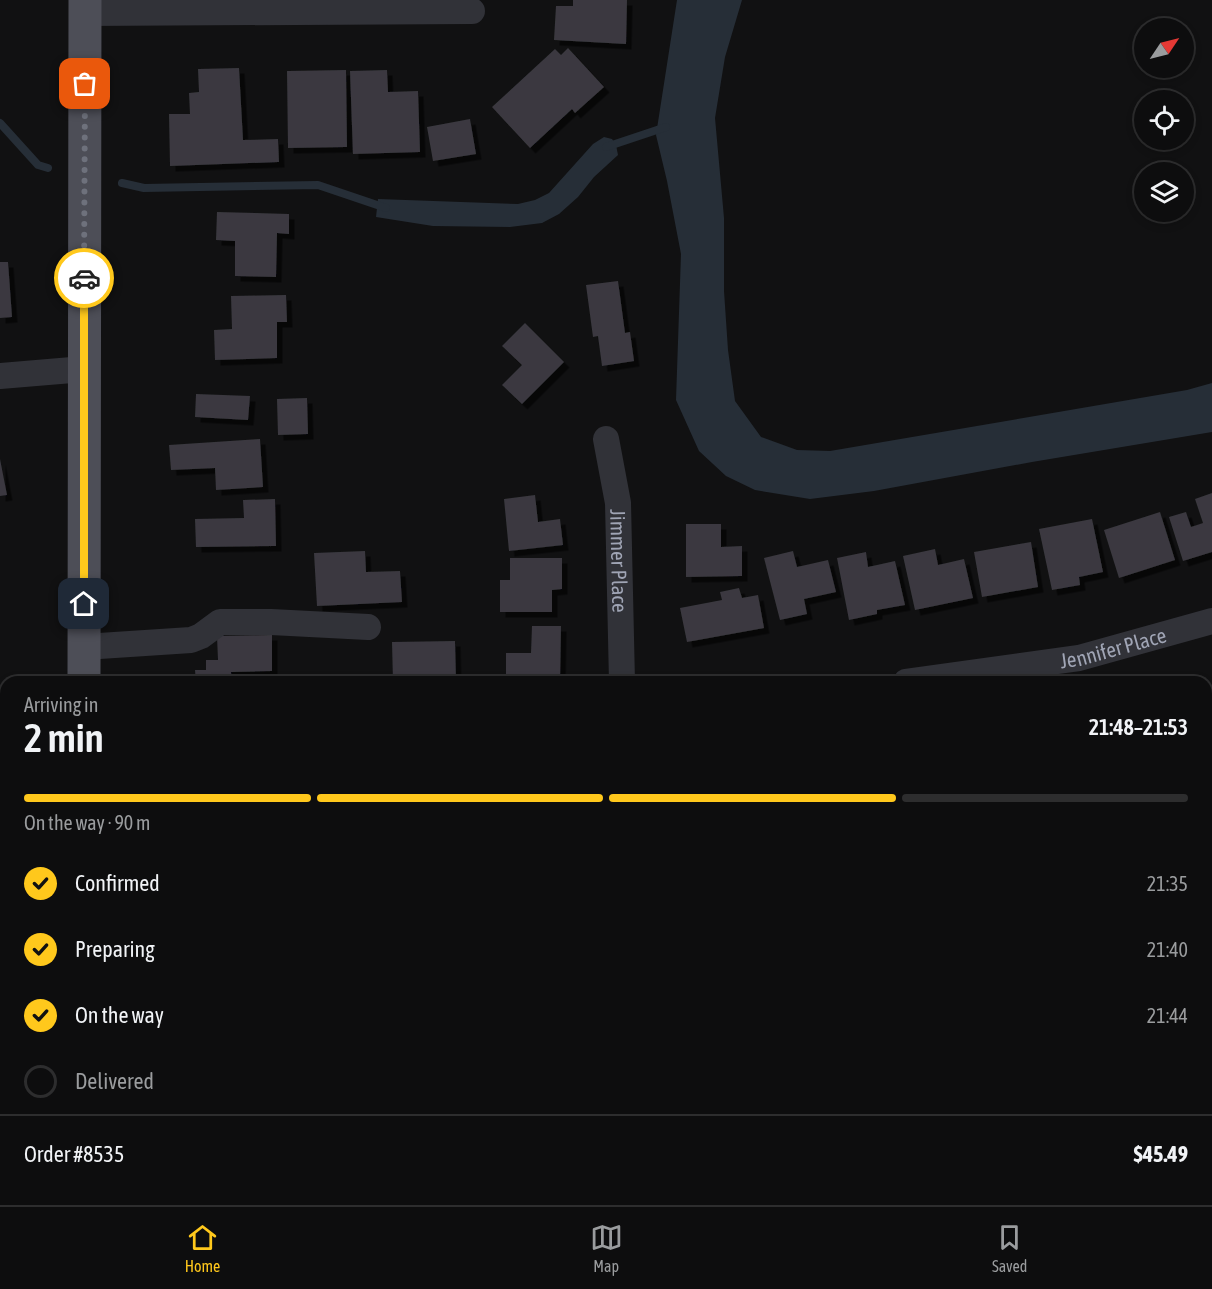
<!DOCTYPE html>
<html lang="en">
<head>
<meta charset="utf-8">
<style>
	body { margin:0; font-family:"Asap Condensed",sans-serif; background:#161617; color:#f1f3f6; height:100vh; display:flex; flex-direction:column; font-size:22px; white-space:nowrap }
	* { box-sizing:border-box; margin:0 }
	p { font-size:20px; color:#9a9c9e }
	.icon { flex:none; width:33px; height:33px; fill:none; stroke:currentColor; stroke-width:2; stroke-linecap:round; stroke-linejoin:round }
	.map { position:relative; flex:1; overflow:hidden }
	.drawer { position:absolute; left:0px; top:676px; width:1212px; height:530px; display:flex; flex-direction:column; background:#0d0d0e; border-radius:18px 18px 0 0; box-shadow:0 3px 9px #0003,0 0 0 2px #2d2d2e }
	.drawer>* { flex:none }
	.needle { width:39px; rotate:55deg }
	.fabs { position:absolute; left:1134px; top:18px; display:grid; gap:12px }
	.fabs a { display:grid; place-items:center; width:60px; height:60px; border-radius:50%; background:#0d0d0e; box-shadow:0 3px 9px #0003,0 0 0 2px #2d2d2e; font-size:30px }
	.pin { position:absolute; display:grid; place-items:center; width:51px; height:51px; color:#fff; margin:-26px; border-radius:12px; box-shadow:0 3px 9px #0006 }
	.courier { position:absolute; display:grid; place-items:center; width:60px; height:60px; margin:-30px; border:4px solid #ffc81c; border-radius:50%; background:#fff; color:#222; box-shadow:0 2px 8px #0007 }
	.overview em { font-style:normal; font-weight:600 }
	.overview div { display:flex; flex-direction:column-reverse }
	.overview { display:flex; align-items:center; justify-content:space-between; height:102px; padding:0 24px }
	h1 { font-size:39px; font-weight:600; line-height:45px }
	.bar { display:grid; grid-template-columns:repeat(4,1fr); gap:9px 6px; align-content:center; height:72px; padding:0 24px }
	.bar i { height:8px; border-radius:4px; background:#2d2d2e }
	.bar .active { background:#ffc81c }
	.bar p { grid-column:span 4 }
	.line { display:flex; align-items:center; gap:15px; padding:0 24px; border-top:2px solid #2d2d2e }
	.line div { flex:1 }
	ol { padding:0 24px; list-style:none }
	li { display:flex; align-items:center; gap:18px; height:66px }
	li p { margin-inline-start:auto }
	li .icon { padding:6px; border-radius:50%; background:#ffc81c; color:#111; stroke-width:4 }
	li:last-child { color:#9a9c9e }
	li i { width:33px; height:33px; border:3px solid #2d2d2e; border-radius:50% }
	.tab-bar { display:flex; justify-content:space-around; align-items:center; height:84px; border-top:2px solid #2d2d2e; background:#0d0d0e; font-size:16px; color:#9a9c9e }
	.tab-bar a { display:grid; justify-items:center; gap:3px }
	.tab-bar .active { color:#ffc81c }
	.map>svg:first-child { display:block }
	.water { fill:#262e37 }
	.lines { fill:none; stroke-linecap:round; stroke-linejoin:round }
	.stream { stroke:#262e37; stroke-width:8 }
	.building { fill:#3a393f; filter:url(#shadow) }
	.minor { stroke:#313238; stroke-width:26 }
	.major { stroke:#4d4e57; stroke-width:33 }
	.done { stroke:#6e717c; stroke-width:6; stroke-dasharray:0 10.8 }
	.route { stroke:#ffc81c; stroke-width:8 }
	.labels { text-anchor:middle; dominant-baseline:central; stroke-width:6; stroke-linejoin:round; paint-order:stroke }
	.street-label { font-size:21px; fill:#a0a5b5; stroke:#0c0c0d }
</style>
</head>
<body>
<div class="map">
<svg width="1212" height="1205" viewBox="0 0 1212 1205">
	<defs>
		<filter id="shadow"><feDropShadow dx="5.5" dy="5.5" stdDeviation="0" flood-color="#0009"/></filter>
	</defs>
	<rect width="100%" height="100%" fill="#111112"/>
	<path class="water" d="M677 0H742L725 57 715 118 724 218V291L728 350 735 401 761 437 797 450 830 451 1187 390 1212 383V432L1032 462 874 491 810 499 755 490 726 476 699 451 676 400 681 254 667 181 656 135Z
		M604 137 612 139 616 145 618 155 594 177 578 197 559 214 542 223 510 227 433 226 376 217 378 199 518 204 535 200 549 193 593 144Z
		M1212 712V765L1206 767V715Z"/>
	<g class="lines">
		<path class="stream" d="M0 123 38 165 48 168
			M606 147 666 127
			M122 183 144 188 318 185 386 208"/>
	</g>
	<path class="building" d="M573 0H627L626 44 554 40 556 6H573Z
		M568 48 604 87 575 113 572 109 530 148 492 107 555 49 561 55Z
		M239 68 243 140 278 139 279 162 170 166 169 114H190L189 93 199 92 198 69Z
		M346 70 347 147 288 148 287 71Z
		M387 70 388 92 418 91 420 152 353 154 350 71Z
		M470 119 476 154 433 161 427 127Z
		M217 212 289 214V234L277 233 276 277 235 276V241L216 240Z
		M0 262H8L12 317 0 318Z
		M618 281 625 333 630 332 634 361 602 366 598 336 593 337 586 285Z
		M286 295 287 322H277V358L215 360 214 330 232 329 231 296Z
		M525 323 564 362 522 404 502 385 522 365 502 346Z
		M196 394 250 396 248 420 195 417Z
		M307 398 308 434 278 435 277 399Z
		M260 439 263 487 216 490 215 468 171 470 169 445Z
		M0 459 7 495 0 496Z
		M1212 493V552L1183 561 1169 517 1186 512 1191 527 1203 523 1195 499Z
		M535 495 538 522 560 519 563 545 509 551 504 499Z
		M275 499 276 546 196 547 195 519 244 518 243 500Z
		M1160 512 1175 560 1119 578 1104 530Z
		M1092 519 1103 572 1079 577 1080 585 1052 590 1039 529Z
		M686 524H721V547L742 546V576L686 577Z
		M1031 542 1038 587 982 597 974 552Z
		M935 549 938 565 964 559 973 598 915 610 903 556Z
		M365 551 366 572 400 571 402 602 317 606 314 553Z
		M793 551 797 567 828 560 836 592 804 599 807 614 780 620 764 558Z
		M866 552 868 567 895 561 905 605 877 610V614L849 620 837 558Z
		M510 558H562V589L552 590V612H500V580H510Z
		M739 588 742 598 758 595 764 628 687 642 680 608 722 600 720 592Z
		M532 626H561L560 682H506V653H531Z
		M272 635V671L231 672 232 682H196L195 670H206V660H218L217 636Z
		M455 641 456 682H393L392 642Z
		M1212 1159V1205H1196L1195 1204 1196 1200H1206V1175Z
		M184 1200H226V1205H184Z
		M345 1200H382V1205H345Z
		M541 1200H601V1205H541Z
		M900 1200H952V1205H900Z"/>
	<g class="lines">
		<g class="minor">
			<path d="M85 13 472 11"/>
			<path d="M0 376 84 369"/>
			<path id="s1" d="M606 439 618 503 622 682"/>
			<path d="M84 647 191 640 201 636 220 622H271L368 627"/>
			<path id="s2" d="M906 682 1079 658 1212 621"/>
			<path d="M1206 1005H1212"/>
			<path d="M475 1200V1205"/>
			<path d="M846 1205V1200"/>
		</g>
		<path class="major" d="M84 682 85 0
			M82 1205V1200"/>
	</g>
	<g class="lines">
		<path class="done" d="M84 278 85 84"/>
		<path class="route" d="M84 604V278"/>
	</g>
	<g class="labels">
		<g class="street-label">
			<text stroke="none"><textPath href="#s1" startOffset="123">Jimmer Place</textPath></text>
			<text stroke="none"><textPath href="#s2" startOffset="210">Jennifer Place</textPath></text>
		</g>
	</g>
</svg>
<div class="fabs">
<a><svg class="needle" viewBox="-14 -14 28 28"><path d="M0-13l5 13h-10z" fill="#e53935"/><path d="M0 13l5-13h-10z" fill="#9a9c9e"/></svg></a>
<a><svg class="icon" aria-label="locate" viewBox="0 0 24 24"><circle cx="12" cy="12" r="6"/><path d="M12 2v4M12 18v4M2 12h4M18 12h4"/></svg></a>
<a><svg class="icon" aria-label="layers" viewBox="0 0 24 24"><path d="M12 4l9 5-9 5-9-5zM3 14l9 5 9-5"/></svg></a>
</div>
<div class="pin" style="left:85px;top:84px;background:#ea580c"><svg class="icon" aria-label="bag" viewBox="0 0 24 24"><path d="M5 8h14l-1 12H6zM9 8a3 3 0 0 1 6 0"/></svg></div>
<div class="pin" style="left:84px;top:604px;background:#1f2937"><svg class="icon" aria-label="home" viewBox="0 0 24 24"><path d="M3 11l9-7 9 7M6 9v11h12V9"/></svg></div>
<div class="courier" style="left:84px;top:278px"><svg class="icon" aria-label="car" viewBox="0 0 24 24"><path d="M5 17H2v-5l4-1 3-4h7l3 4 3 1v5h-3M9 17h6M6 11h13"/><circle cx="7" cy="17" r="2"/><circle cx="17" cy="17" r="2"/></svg></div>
<section class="drawer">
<div class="overview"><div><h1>2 min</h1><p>Arriving in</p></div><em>21:48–21:53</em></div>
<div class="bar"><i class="active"></i><i class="active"></i><i class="active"></i><i></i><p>On the way · 90 m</p></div>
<ol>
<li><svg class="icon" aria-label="check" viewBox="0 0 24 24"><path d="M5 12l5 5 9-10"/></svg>Confirmed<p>21:35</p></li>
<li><svg class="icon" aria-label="check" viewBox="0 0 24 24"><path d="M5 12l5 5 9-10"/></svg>Preparing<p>21:40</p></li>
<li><svg class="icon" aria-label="check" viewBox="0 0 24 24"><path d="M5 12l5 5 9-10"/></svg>On the way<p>21:44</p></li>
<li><i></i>Delivered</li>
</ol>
<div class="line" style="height:78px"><div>Order #8535</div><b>$45.49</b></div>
</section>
</div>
<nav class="tab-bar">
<a class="active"><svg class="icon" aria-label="home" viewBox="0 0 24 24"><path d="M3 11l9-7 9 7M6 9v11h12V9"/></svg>Home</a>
<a><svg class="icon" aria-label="map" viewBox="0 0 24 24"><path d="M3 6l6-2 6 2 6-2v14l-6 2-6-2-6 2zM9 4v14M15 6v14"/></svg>Map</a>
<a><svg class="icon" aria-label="saved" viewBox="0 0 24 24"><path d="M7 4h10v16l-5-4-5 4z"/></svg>Saved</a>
</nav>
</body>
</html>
